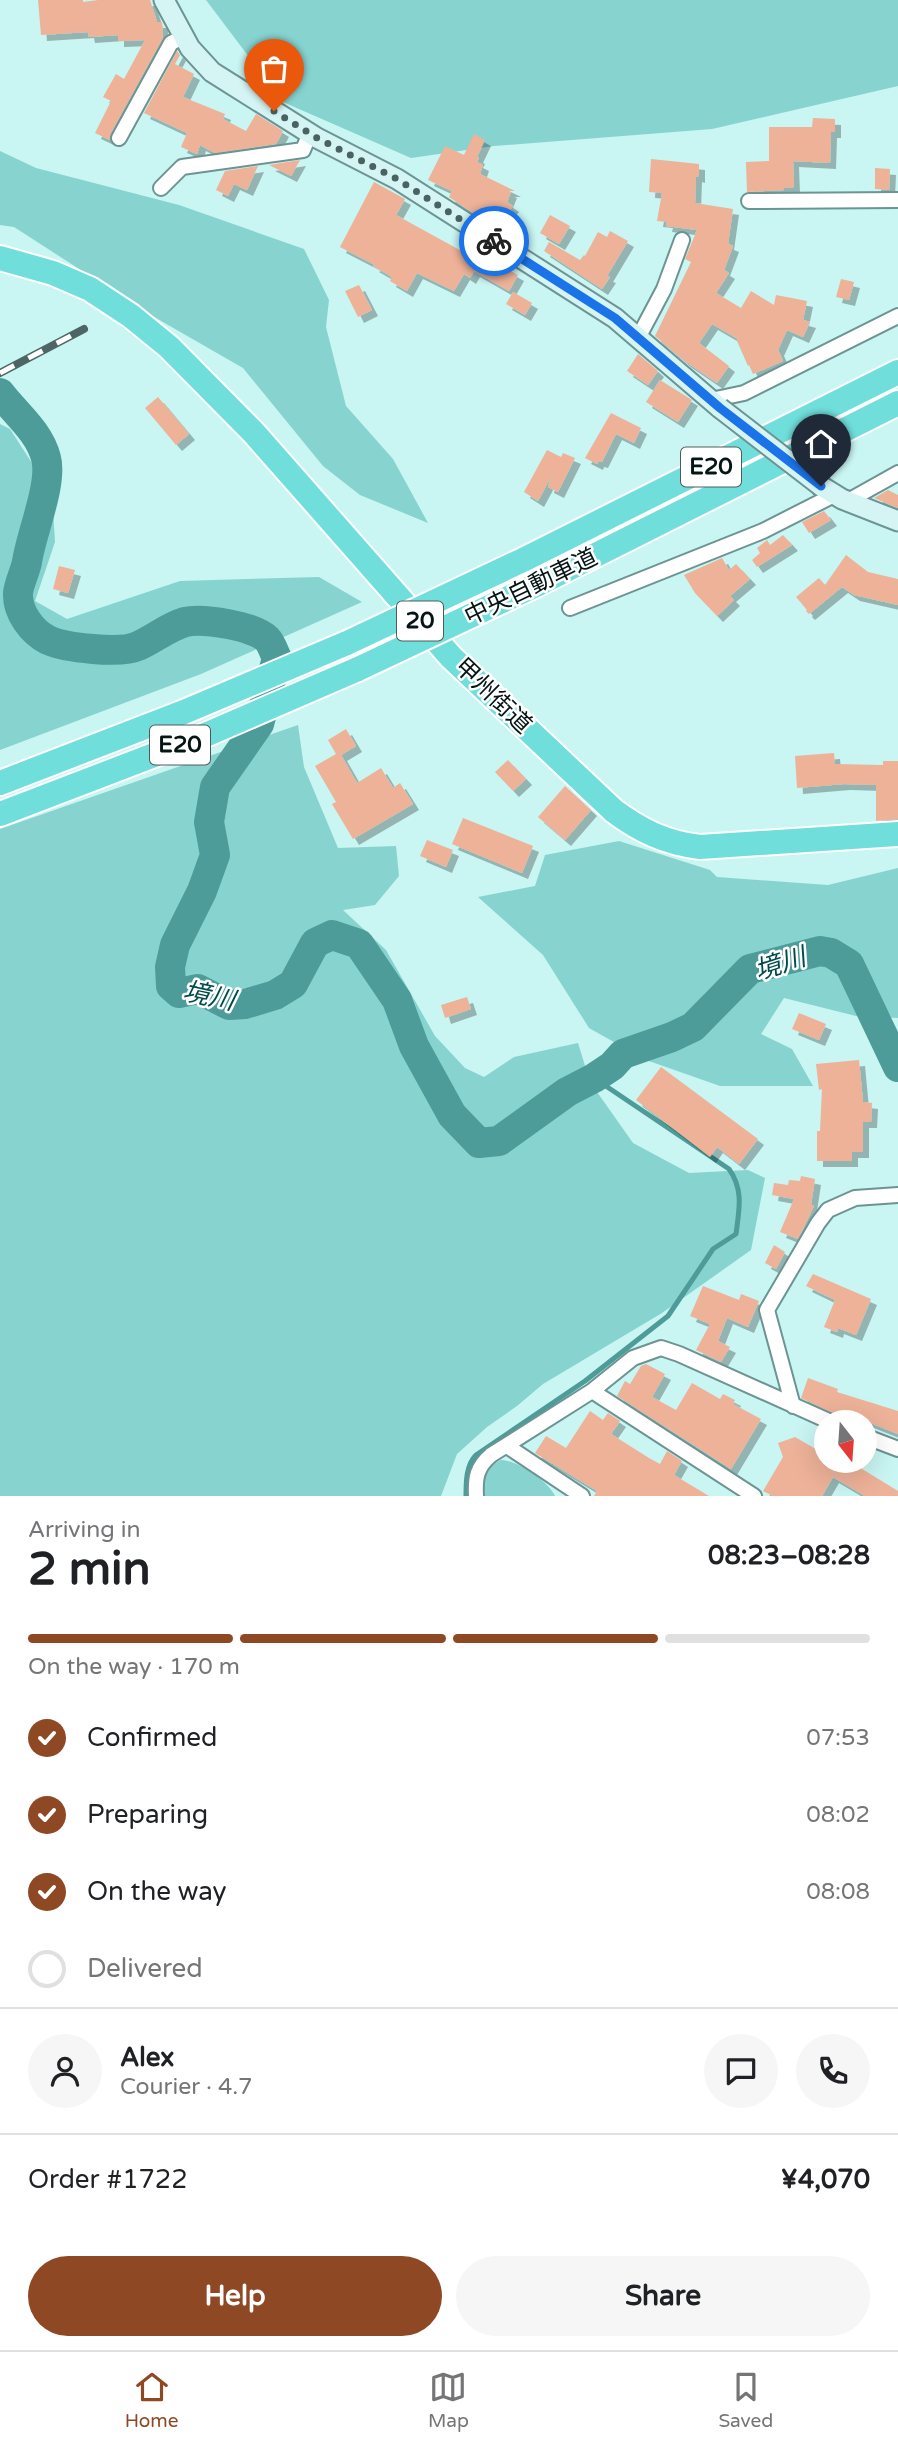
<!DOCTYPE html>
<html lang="en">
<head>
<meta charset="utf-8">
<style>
	body { margin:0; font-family:"Varela Round","Noto Sans JP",sans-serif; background:#f6f6f6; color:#202124; height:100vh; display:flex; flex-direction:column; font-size:26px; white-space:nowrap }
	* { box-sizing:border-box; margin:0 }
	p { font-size:23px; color:#757577 }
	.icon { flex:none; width:38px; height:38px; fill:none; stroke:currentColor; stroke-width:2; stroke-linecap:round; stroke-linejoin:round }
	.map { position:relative; height:1496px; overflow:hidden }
	.side { display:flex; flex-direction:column; background:#fff; flex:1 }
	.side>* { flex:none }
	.needle { width:46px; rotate:163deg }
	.fabs { position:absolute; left:814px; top:1410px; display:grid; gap:14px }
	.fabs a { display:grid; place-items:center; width:63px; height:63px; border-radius:50%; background:#fff; box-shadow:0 7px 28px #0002; font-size:35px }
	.pin { position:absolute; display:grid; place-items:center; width:60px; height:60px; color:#fff; margin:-72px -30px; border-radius:50% 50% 50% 0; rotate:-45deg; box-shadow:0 0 7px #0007 }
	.pin .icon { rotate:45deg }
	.courier { position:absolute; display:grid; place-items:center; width:70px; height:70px; margin:-35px; border:5px solid #1a73e8; border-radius:50%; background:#fff; color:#222; box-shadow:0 2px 9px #0007 }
	.summary em { font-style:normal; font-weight:700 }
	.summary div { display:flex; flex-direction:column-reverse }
	.summary { display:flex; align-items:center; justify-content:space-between; height:119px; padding:0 28px }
	h1 { font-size:46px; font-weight:700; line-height:52px }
	.bar { display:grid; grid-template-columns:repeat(4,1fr); gap:10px 7px; align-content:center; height:84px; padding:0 28px }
	.bar i { height:9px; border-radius:5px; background:#e0e0e0 }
	.bar .selected { background:#8f4824 }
	.bar p { grid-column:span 4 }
	.line { display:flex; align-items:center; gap:18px; padding:0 28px; border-top:2px solid #e0e0e0 }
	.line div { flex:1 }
	.round { display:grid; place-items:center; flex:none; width:74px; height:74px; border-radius:37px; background:#f6f6f6 }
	ol { padding:0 28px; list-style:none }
	li { display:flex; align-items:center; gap:21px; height:77px }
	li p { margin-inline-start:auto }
	li .icon { padding:7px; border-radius:50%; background:#8f4824; color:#fff; stroke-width:4 }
	li:last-child { color:#757577 }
	li i { width:38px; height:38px; border:4px solid #e0e0e0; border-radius:50% }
	.button { display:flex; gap:14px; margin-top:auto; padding:14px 28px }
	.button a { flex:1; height:80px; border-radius:42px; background:#8f4824; color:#fff; font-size:28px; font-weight:700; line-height:80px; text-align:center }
	.button a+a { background:#f6f6f6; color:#202124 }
	.menu { display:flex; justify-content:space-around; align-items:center; height:98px; border-top:2px solid #e0e0e0; background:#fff; font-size:19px; color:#757577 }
	.menu a { display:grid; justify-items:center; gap:4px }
	.menu .selected { color:#8f4824 }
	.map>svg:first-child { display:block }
	.green { fill:#87d3d0 }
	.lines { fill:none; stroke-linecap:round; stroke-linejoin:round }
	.stream { stroke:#4d9c99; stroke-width:5 }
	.river { stroke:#4d9c99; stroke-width:30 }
	.building { fill:#edb298; filter:url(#shadow) }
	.street-casing { stroke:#6b9492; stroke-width:18 }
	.secondary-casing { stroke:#6b9492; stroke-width:23 }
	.highway-casing { stroke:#fff; stroke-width:28 }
	.street { stroke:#fff; stroke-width:14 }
	.secondary { stroke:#d4f5f4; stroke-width:19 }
	.highway { stroke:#70dfdc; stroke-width:24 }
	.rail-casing { stroke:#4d6665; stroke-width:8 }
	.rail { stroke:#fff; stroke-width:5; stroke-dasharray:16; stroke-linecap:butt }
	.secondary-bridge-casing { stroke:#6b9492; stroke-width:23; stroke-linecap:butt }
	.highway-bridge-casing { stroke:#fff; stroke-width:28; stroke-linecap:butt }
	.secondary-bridge { stroke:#d4f5f4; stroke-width:19 }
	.highway-bridge { stroke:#70dfdc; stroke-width:24 }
	.done { stroke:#4a6362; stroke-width:7; stroke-dasharray:0 12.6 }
	.route { stroke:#1a73e8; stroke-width:9 }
	.labels { text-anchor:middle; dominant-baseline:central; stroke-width:5; stroke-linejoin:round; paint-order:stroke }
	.shield { fill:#fff; stroke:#505a5a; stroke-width:2 }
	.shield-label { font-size:23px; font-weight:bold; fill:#051414 }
	.street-label { font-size:24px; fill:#051414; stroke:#fff }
	.water-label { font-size:26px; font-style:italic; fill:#004b4a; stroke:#fff }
</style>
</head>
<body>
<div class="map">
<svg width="898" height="1496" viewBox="0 0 898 1496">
	<defs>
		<filter id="shadow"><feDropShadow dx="6" dy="6" stdDeviation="0" flood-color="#0004"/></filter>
	</defs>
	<rect width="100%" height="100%" fill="#c9f5f2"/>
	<path class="green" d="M206 0H898V86L712 129 494 146 411 158 283 102Z
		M0 151 36 168 179 205 304 249 329 300 326 327 346 406 393 459 428 523 360 495 323 466 243 368 149 314 14 227 0 225Z
		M0 424 10 429 52 494 55 542 35 601 67 619 180 581 319 577 362 602 201 674 0 750Z
		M298 725 304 767 338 848 396 846 399 876 375 905 343 910 386 950 435 1036 465 1068 484 1077 514 1057 578 1043 590 1082 633 1143 689 1173 748 1170 765 1178 751 1250 662 1313 543 1384 517 1406 487 1427 457 1454 441 1496H0V829Z
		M619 841 710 870 717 877 828 885 898 868V1018L856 1016 784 998 761 1034 792 1049 813 1086H720L646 1060 589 1028 543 955 478 897 535 886 545 855Z
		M501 1460C517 1460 549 1482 555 1496H482C483 1480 485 1467 501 1460Z"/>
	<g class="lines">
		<path class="stream" d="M466 1496C466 1482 466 1465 476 1455L585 1381 668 1316 713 1249 736 1234C739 1210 744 1190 729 1169L594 1078"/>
		<path class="river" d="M0 393C15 413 39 431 46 458 53 483 31 534 27 562 25 572 19 583 18 593 17 612 32 632 48 640 65 648 121 654 138 646 154 639 168 627 185 622 203 618 255 626 267 639 272 644 274 653 277 658L259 724 215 787 209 822 215 855 202 891 175 945 170 967 171 986 179 993 198 989 229 1005 245 1004 275 995 293 984 315 943 332 935 359 944 397 1000 414 1046 452 1115 479 1143 499 1141 567 1092 594 1078 612 1066 623 1054 672 1037 693 1027 750 969 820 951 831 953 849 964 898 1067"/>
	</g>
	<path class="building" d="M38 0H83V2L98 0H150L157 22H162L163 38 111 133 110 140 95 133 111 101 103 97 116 74 124 79 145 40 118 41V35L89 37 88 32 41 35Z
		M177 51 180 55 175 64 194 74 183 97 225 114 223 119 246 131 256 114 283 131 276 144 215 153 200 145 197 154 181 147 187 133 144 113Z
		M813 118 835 119V132H831L830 163 793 161 794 187 784 188V190L747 192 746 162 769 161V127H812Z
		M474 134 485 140 477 157 479 158 477 162 483 165 480 174 515 191H508L511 192 507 202 513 206 496 228 449 197 452 191 428 180 445 146 464 155Z
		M651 159 699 164V177L696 176 695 203 733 209 728 244 733 246 724 270 729 273 716 293 741 308 751 291 774 305 776 295 807 301 803 320 810 322 803 337 787 330 778 350 783 361 753 374 749 365 748 366 737 341 738 339 712 324 699 343 729 366 717 383 686 362 655 336 691 262 685 259 697 230 666 226 667 222 657 221 662 193 649 192Z
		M300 160 291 176 269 165Z
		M258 166 247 190 234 184 228 196 216 190 225 171Z
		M875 168 890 169 889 190 875 189Z
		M374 182 405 199 396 215 476 259 479 253 518 275 509 291 474 271 470 278 464 274 454 291 417 273 407 291 390 281 392 277 373 266 375 265 340 247Z
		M550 215 570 226 559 244 540 233Z
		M610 231 628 241 607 276 610 277 602 289 544 251 549 242 580 260 584 255 585 256 598 232 607 237Z
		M841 279 854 282 849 300 836 297Z
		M359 285 372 310 358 317 345 291Z
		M513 292 532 303 525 315 506 304Z
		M638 354 658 371 648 385 627 371Z
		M660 380 692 400 678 422 646 402Z
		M158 397 189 434 176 445 145 408Z
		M611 413 641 428 634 443 616 434 602 462 598 461 597 464 585 458Z
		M547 450 561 457 563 453 575 458 558 492 548 487 552 475 538 501 524 492Z
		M888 490 898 495V508L874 498Z
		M824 511 831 520 809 533 802 522Z
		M783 535 792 545 757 567 752 560 760 553 757 548 767 540 770 545Z
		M846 555 868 572 898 579V605L854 595 842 587 809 614 806 611 807 610 796 597 819 578 825 585Z
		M722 558 729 570 736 564 750 579 730 596 734 600 717 616 695 593 684 575Z
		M59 566 75 570 68 593 53 589Z
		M346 729 356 746 341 755 357 783 381 768 393 788 400 783 413 804 353 839 332 804 336 802 315 766 336 754 328 740Z
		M834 753 835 764 883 765V761H898V819L876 821V785L844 784 797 788 795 756Z
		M508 760 526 779 513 791 495 772Z
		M565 786 591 810 565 840 538 817Z
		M463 818 533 846 522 873 452 844Z
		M427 840 453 850 446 867 420 856Z
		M467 997 471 1009 445 1018 441 1005Z
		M799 1013 826 1024 819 1040 792 1029Z
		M859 1060 863 1102 872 1103 871 1122H863V1152H852V1161H817V1131H820L822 1089 819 1090 816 1064Z
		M661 1067 758 1139 739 1164 717 1147 710 1157 636 1100Z
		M801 1176 815 1179 811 1205 814 1206 798 1239 780 1232 794 1199 772 1195 774 1183 788 1185 789 1180 800 1181Z
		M774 1245 785 1252 776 1269 765 1263Z
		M813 1274 871 1299 856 1335 838 1328 837 1332 824 1327 835 1300 806 1286Z
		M703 1286 739 1300 741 1294 759 1301 748 1327 727 1318 718 1341 730 1347 721 1362 696 1350 710 1324 690 1316Z
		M646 1364 665 1374 652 1397 676 1410 692 1383 720 1399 723 1394 735 1400 733 1404 761 1419 731 1469 617 1396 625 1381 630 1384 641 1366Z
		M808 1378 838 1389 837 1392 898 1411V1434L868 1422 867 1424 839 1416 801 1398Z
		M590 1411 603 1420 608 1413 620 1421 611 1434 649 1458 660 1464 667 1451 682 1461 674 1475 709 1496H594L597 1491 535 1453 546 1436 566 1448Z
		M795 1437 826 1455V1461H837L851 1469 854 1464 898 1491V1496H865L833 1477 822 1496H773L763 1491 783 1457 778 1443Z"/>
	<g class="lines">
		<g class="street-casing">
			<path id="street" d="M119 138 171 43 183 37
				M161 188 182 167 303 150 310 133
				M749 201 898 200
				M638 338 664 289 682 240
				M711 400 744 393 898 316
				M848 501 898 473
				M570 608 763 531 834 495
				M592 1391 754 1496
				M793 1406 767 1310 818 1223 828 1210 855 1198 898 1195
				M864 1436 898 1449
				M507 1446 582 1496
				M476 1496C475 1477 477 1467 491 1455L592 1391 633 1358 661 1348 679 1354 833 1423"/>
		</g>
		<g class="secondary-casing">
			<path id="secondary" d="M164 0 190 48 212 72 317 138 397 179 615 318 720 408
				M821 486 842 499 898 521"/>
		</g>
		<g class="highway-casing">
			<path id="highway" d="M0 258 53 273 90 289 131 316 169 347 254 433 451 657 614 811C641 831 666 843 700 847L898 834
				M523 560 898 372
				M536 585 898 403
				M0 783 184 712 347 643
				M0 814 196 739 358 669"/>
		</g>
		<use href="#street" class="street"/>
		<use href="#secondary" class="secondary"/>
		<use href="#highway" class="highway"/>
		<g class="rail-casing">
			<path id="rail" d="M0 373 84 329"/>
		</g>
		<use href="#rail" class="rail"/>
		<g class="secondary-bridge-casing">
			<path id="secondary-bridge" d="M720 408 821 486"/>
		</g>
		<g class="highway-bridge-casing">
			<path id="highway-bridge" d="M347 643 523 560
				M358 669 536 585"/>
		</g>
		<use href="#secondary-bridge" class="secondary-bridge"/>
		<use href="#highway-bridge" class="highway-bridge"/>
	</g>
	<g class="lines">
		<path class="done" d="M274 111 317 138 397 179 494 241"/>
		<path class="route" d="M494 241 615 318 720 408 821 486"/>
	</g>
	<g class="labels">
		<g class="shield">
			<rect x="681" y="447.5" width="60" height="39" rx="5"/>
			<rect x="397" y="601.5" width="46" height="39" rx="5"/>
			<rect x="150" y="725.5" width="60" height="39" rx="5"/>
		</g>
		<g class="shield-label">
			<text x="711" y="467">E20</text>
			<text x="420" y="621">20</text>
			<text x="180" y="745">E20</text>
		</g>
		<g class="street-label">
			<text transform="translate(531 587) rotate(-26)">中央自動車道</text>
			<text transform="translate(493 696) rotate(44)">甲州街道</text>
		</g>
		<g class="water-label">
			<text transform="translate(780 964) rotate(-18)">境川</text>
			<text transform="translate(209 996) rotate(12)">境川</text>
		</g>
	</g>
</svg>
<div class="fabs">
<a><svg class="needle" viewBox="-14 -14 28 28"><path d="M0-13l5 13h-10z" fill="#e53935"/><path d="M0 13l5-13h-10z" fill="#757577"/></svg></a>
</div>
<div class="pin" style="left:274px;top:111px;background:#ea580c"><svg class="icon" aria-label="bag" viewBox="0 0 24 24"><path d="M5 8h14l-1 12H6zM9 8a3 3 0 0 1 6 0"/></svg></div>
<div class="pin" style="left:821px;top:486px;background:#1f2937"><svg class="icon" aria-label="home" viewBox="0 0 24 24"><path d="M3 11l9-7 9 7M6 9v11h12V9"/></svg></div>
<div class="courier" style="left:494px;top:241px"><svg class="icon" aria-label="bike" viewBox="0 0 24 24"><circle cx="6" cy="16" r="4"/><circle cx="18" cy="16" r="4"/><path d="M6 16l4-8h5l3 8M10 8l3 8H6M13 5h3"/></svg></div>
</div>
<section class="side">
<div class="summary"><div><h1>2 min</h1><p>Arriving in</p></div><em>08:23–08:28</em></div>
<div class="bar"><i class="selected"></i><i class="selected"></i><i class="selected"></i><i></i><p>On the way · 170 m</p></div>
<ol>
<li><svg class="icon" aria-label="check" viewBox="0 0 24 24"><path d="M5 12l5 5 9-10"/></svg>Confirmed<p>07:53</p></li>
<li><svg class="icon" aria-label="check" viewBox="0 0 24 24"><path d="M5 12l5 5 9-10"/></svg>Preparing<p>08:02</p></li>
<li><svg class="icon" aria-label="check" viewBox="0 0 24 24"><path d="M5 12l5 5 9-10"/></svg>On the way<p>08:08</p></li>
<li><i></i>Delivered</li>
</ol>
<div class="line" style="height:126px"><a class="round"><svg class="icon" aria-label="person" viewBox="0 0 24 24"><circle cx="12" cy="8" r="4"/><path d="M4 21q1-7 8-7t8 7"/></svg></a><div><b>Alex</b><p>Courier · 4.7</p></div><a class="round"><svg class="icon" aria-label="chat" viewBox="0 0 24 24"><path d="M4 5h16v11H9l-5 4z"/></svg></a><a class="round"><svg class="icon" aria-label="phone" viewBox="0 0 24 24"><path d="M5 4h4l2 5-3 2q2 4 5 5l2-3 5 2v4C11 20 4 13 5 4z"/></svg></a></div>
<div class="line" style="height:91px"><div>Order #1722</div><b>¥4,070</b></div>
<div class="button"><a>Help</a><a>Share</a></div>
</section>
<nav class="menu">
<a class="selected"><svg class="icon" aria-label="home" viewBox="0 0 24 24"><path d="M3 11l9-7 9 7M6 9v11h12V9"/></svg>Home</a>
<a><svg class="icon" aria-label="map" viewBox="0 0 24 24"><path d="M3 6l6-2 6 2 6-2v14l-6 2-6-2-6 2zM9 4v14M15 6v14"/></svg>Map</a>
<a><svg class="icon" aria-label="saved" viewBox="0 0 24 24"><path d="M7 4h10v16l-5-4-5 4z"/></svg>Saved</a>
</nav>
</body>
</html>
